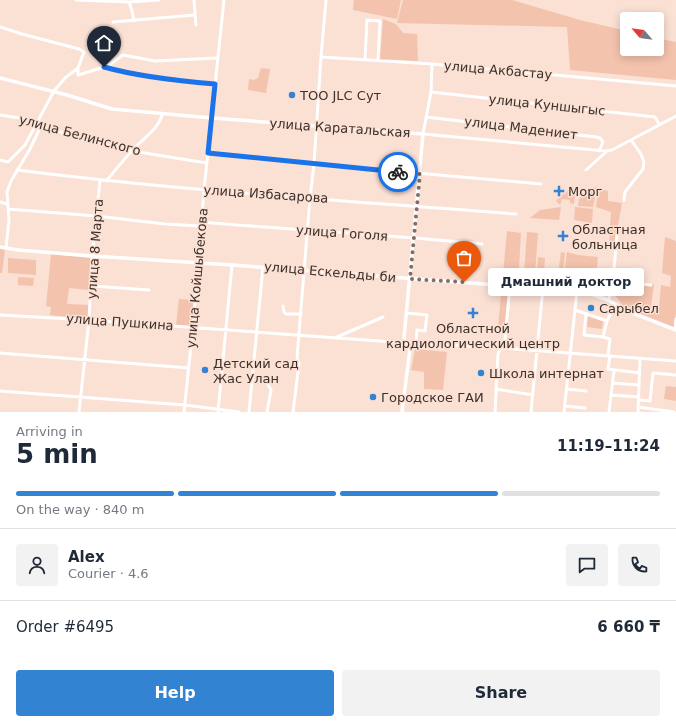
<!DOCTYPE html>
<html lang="en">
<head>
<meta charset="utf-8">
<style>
	body { margin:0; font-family:"DejaVu Sans",sans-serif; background:#f2f2f3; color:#1f2937; height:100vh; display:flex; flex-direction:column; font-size:15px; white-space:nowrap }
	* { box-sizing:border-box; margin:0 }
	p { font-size:13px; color:#747a83 }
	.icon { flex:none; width:22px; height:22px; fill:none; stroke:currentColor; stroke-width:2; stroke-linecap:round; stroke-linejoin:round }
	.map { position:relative; height:412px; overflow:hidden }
	.drawer { display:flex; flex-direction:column; background:#fff; flex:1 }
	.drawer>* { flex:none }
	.needle { width:26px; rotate:298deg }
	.tools { position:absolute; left:620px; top:12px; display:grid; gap:8px }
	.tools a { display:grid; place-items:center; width:44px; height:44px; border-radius:4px; background:#fff; box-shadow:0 2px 10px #0003; font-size:20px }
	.pin { position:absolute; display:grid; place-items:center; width:34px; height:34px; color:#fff; margin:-41px -17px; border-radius:50% 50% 50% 0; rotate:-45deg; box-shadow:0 0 4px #0007 }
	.pin .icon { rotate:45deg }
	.courier { position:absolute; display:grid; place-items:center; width:40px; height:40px; margin:-20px; border:3px solid #1a73e8; border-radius:50%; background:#fff; color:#222; box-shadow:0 1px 5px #0007 }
	.bubble { position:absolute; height:28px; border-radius:4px; background:#fff; box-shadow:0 2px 10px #0003; font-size:13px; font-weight:800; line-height:28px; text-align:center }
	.summary em { font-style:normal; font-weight:800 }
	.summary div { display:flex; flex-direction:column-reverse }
	.summary { display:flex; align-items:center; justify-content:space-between; height:68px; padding:0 16px }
	h1 { font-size:26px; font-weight:800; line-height:30px }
	.bar { display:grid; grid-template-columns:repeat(4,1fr); gap:6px 4px; align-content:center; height:48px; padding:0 16px }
	.bar i { height:5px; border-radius:3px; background:#e0e1e3 }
	.bar .current { background:#3283d2 }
	.bar p { grid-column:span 4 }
	.line { display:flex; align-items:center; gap:10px; padding:0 16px; border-top:1px solid #e0e1e3 }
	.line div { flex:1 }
	.round { display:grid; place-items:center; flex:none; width:42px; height:42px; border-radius:4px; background:#f2f2f3 }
	.action { display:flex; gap:8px; margin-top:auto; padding:8px 16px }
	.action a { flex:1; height:46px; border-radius:4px; background:#3283d2; color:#fff; font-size:16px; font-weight:800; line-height:46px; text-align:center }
	.action a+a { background:#f2f2f3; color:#1f2937 }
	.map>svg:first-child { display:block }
	.green { fill:#f4c3ad }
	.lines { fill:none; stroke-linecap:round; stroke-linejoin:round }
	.minor { stroke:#fff; stroke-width:3 }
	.tertiary { stroke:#fff; stroke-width:3.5 }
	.done { stroke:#806e66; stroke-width:4; stroke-dasharray:0 7.2 }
	.route { stroke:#1a73e8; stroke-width:5 }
	.poi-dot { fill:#3283d2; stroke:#fbe0d4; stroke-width:1.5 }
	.labels { text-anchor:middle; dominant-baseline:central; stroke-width:3; stroke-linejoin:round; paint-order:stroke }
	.street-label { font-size:13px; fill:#3d302a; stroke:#fbe0d4 }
	.poi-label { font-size:13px; fill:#3d302a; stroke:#fbe0d4; text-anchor:start }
</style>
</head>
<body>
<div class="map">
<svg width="676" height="412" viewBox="0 0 676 412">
	<rect width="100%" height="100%" fill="#fbe0d4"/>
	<path class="green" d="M354 0H401L397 19 353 10Z
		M403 0H512L580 20 627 31V49H657V38L676 42V80L570 70 567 27 397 23Z
		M383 19 396 24 403 33 417 34 418 61 380 59Z
		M261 68 270 69 266 93 248 90 249 79 254 80 258 78Z
		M597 186 593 207 578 206 579 199Z
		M572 187 575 188 574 204 570 203V200L562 199 560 205 556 201 558 199Z
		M598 189 608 191V201L622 203 615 243H609L611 212 596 207Z
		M561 207 559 220 530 218 540 210Z
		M575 207 593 209 592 223 574 220Z
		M507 231 521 233 519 268H523L521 286 502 284Z
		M527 232 538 233 534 287 523 286Z
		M665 237 676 241V313L674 328 625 308 613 293 614 282 654 284 651 307 659 308 661 285 670 287 671 276 662 273Z
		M0 248 5 250 2 273H0Z
		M561 252 565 253 563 274H558Z
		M567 252 578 255 598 257 596 278 564 274Z
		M51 254 91 258 89 290 69 288 67 304 90 305 88 319 50 315 51 307 46 306Z
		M538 257 545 258 543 285H536Z
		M8 258 36 260V275L8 273Z
		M18 277 34 278 33 286 18 285Z
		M508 292 505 329 498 328 501 294Z
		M179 299 194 300 192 326 176 325Z
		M588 316 603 321 602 329 587 327Z
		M415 349 447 352 443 390 424 389V372L411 370Z
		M666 386 676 387V401L664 399Z"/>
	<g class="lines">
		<path class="minor" d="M76 0 129 2 159 0
			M194 0 196 25
			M129 2 132 11 134 21
			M113 22 194 15
			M0 27 22 34 79 49 84 52 78 68V75L108 66 123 55 155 61 218 58
			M321 57 432 64 676 86
			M365 60 367 20 380 21 378 60
			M432 64 431 92 423 134 606 151 612 150 676 116
			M105 67C141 77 178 80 215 84
			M431 92 655 117 659 124
			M0 115 39 121 41 126 86 140 132 151 207 163
			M426 117 596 137 600 138 603 142 599 151
			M208 153 314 164 541 184
			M0 160 8 162 25 145 54 91 65 78 78 68
			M17 170C183 191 349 201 516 214
			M586 170 607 151
			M106 181C115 171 123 160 133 150 142 139 160 128 162 114
			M624 200 625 192 643 169 644 162 641 154 631 140
			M0 202 7 204
			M8 209 96 216 165 224 201 226
			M201 222C295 230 389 235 482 244
			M6 248 9 220 7 192 11 181 30 149 41 126
			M613 281 651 285
			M92 286 149 290
			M608 300 612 291 617 235
			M283 306 284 312 286 314H301
			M575 310 607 321 615 304
			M407 313 427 315 425 331 417 330 416 343
			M586 314 584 335 603 337 607 321
			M0 315 89 320 407 343 502 348 676 361
			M675 329 676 319
			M337 337 383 317
			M603 337 610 339 608 356
			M0 353 189 368
			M610 356 608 369 640 373
			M568 372 587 374
			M266 381 271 390 267 412
			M613 383 639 385
			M496 389 533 395
			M567 389 586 391
			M0 391 185 405 239 412
			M611 395 639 397
			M639 400 650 401 653 373 676 375
			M565 406 585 408
			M638 407 674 412
			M79 412 89 320 92 256 100 181
			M184 412 193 327 204 190 224 0
			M218 412 232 265
			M249 412 263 267
			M293 412 299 364 297 358 310 198 314 164 321 57 326 0
			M495 412 498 354 505 339 510 286
			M531 412 543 288
			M564 412 577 291
			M609 412 614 370
			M638 412 640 359"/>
		<path class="tertiary" d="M0 78 67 95 112 109 212 118 423 134 404 338 410 349 402 412
			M0 247 18 250 92 256 232 265 577 291 591 294 608 300 625 310 676 330"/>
	</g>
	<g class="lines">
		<path class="done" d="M398 172 420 174 410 279 464 282"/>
		<path class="route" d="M104 67C140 77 178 81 215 84L208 153 398 172"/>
	</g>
	<g class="poi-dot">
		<circle cx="292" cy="95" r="4"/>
		<path d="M557 185h4v4h4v4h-4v4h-4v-4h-4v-4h4z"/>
		<path d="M561 230h4v4h4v4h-4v4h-4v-4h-4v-4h4z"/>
		<circle cx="591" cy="308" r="4"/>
		<path d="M471 307h4v4h4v4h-4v4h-4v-4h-4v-4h4z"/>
		<circle cx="205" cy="370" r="4"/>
		<circle cx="481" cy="373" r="4"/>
		<circle cx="373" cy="397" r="4"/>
	</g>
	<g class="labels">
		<g class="street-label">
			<text transform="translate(498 70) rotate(5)">улица Акбастау</text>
			<text transform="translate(547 105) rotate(6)">улица Куншыгыс</text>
			<text transform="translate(340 128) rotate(4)">улица Каратальская</text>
			<text transform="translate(521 128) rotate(7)">улица Мадениет</text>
			<text transform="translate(80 135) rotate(15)">улица Белинского</text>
			<text transform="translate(266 194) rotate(4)">улица Избасарова</text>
			<text transform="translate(342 233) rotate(4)">улица Гоголя</text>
			<text transform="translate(95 249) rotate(-86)">улица 8 Марта</text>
			<text transform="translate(330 272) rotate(5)">улица Ескельды би</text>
			<text transform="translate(197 278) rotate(-85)">улица Койшыбекова</text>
			<text transform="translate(120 322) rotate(4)">улица Пушкина</text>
		</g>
		<g class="poi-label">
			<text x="300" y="95">ТОО JLC Сут</text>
			<text x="568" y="191">Морг</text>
			<text x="572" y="229">Областная<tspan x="572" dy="15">больница</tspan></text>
			<text x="599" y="308">Сарыбел</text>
			<text x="473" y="328" text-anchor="middle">Областной<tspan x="473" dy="15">кардиологический центр</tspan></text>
			<text x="213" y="363">Детский сад<tspan x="213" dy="15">Жас Улан</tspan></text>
			<text x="489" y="373">Школа интернат</text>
			<text x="381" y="397">Городское ГАИ</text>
		</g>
	</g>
</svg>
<div class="tools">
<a><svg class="needle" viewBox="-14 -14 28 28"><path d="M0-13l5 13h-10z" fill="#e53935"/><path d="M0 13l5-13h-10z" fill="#747a83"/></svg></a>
</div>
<div class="pin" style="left:464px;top:282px;background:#ea580c"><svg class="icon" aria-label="bag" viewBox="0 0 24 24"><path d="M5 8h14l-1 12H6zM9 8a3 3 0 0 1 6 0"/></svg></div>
<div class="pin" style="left:104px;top:67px;background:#1f2937"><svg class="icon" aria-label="home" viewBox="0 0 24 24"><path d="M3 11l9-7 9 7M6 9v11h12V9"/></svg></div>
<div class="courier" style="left:398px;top:172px"><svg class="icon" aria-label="bike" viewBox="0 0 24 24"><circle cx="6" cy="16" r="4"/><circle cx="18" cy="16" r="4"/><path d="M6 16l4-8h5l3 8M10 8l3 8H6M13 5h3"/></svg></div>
<div class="bubble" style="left:488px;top:268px;width:156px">Дмашний доктор</div>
</div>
<section class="drawer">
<div class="summary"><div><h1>5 min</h1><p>Arriving in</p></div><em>11:19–11:24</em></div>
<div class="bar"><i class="current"></i><i class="current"></i><i class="current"></i><i></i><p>On the way · 840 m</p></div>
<div class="line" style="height:72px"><a class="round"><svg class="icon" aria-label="person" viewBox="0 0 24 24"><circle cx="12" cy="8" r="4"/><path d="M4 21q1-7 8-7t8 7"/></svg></a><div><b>Alex</b><p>Courier · 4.6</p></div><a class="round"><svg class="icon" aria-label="chat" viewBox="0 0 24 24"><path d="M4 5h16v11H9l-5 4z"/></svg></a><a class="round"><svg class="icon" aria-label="phone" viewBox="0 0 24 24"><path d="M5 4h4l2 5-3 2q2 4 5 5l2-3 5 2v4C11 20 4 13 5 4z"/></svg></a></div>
<div class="line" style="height:52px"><div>Order #6495</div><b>6 660 ₸</b></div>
<div class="action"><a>Help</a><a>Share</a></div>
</section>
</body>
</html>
